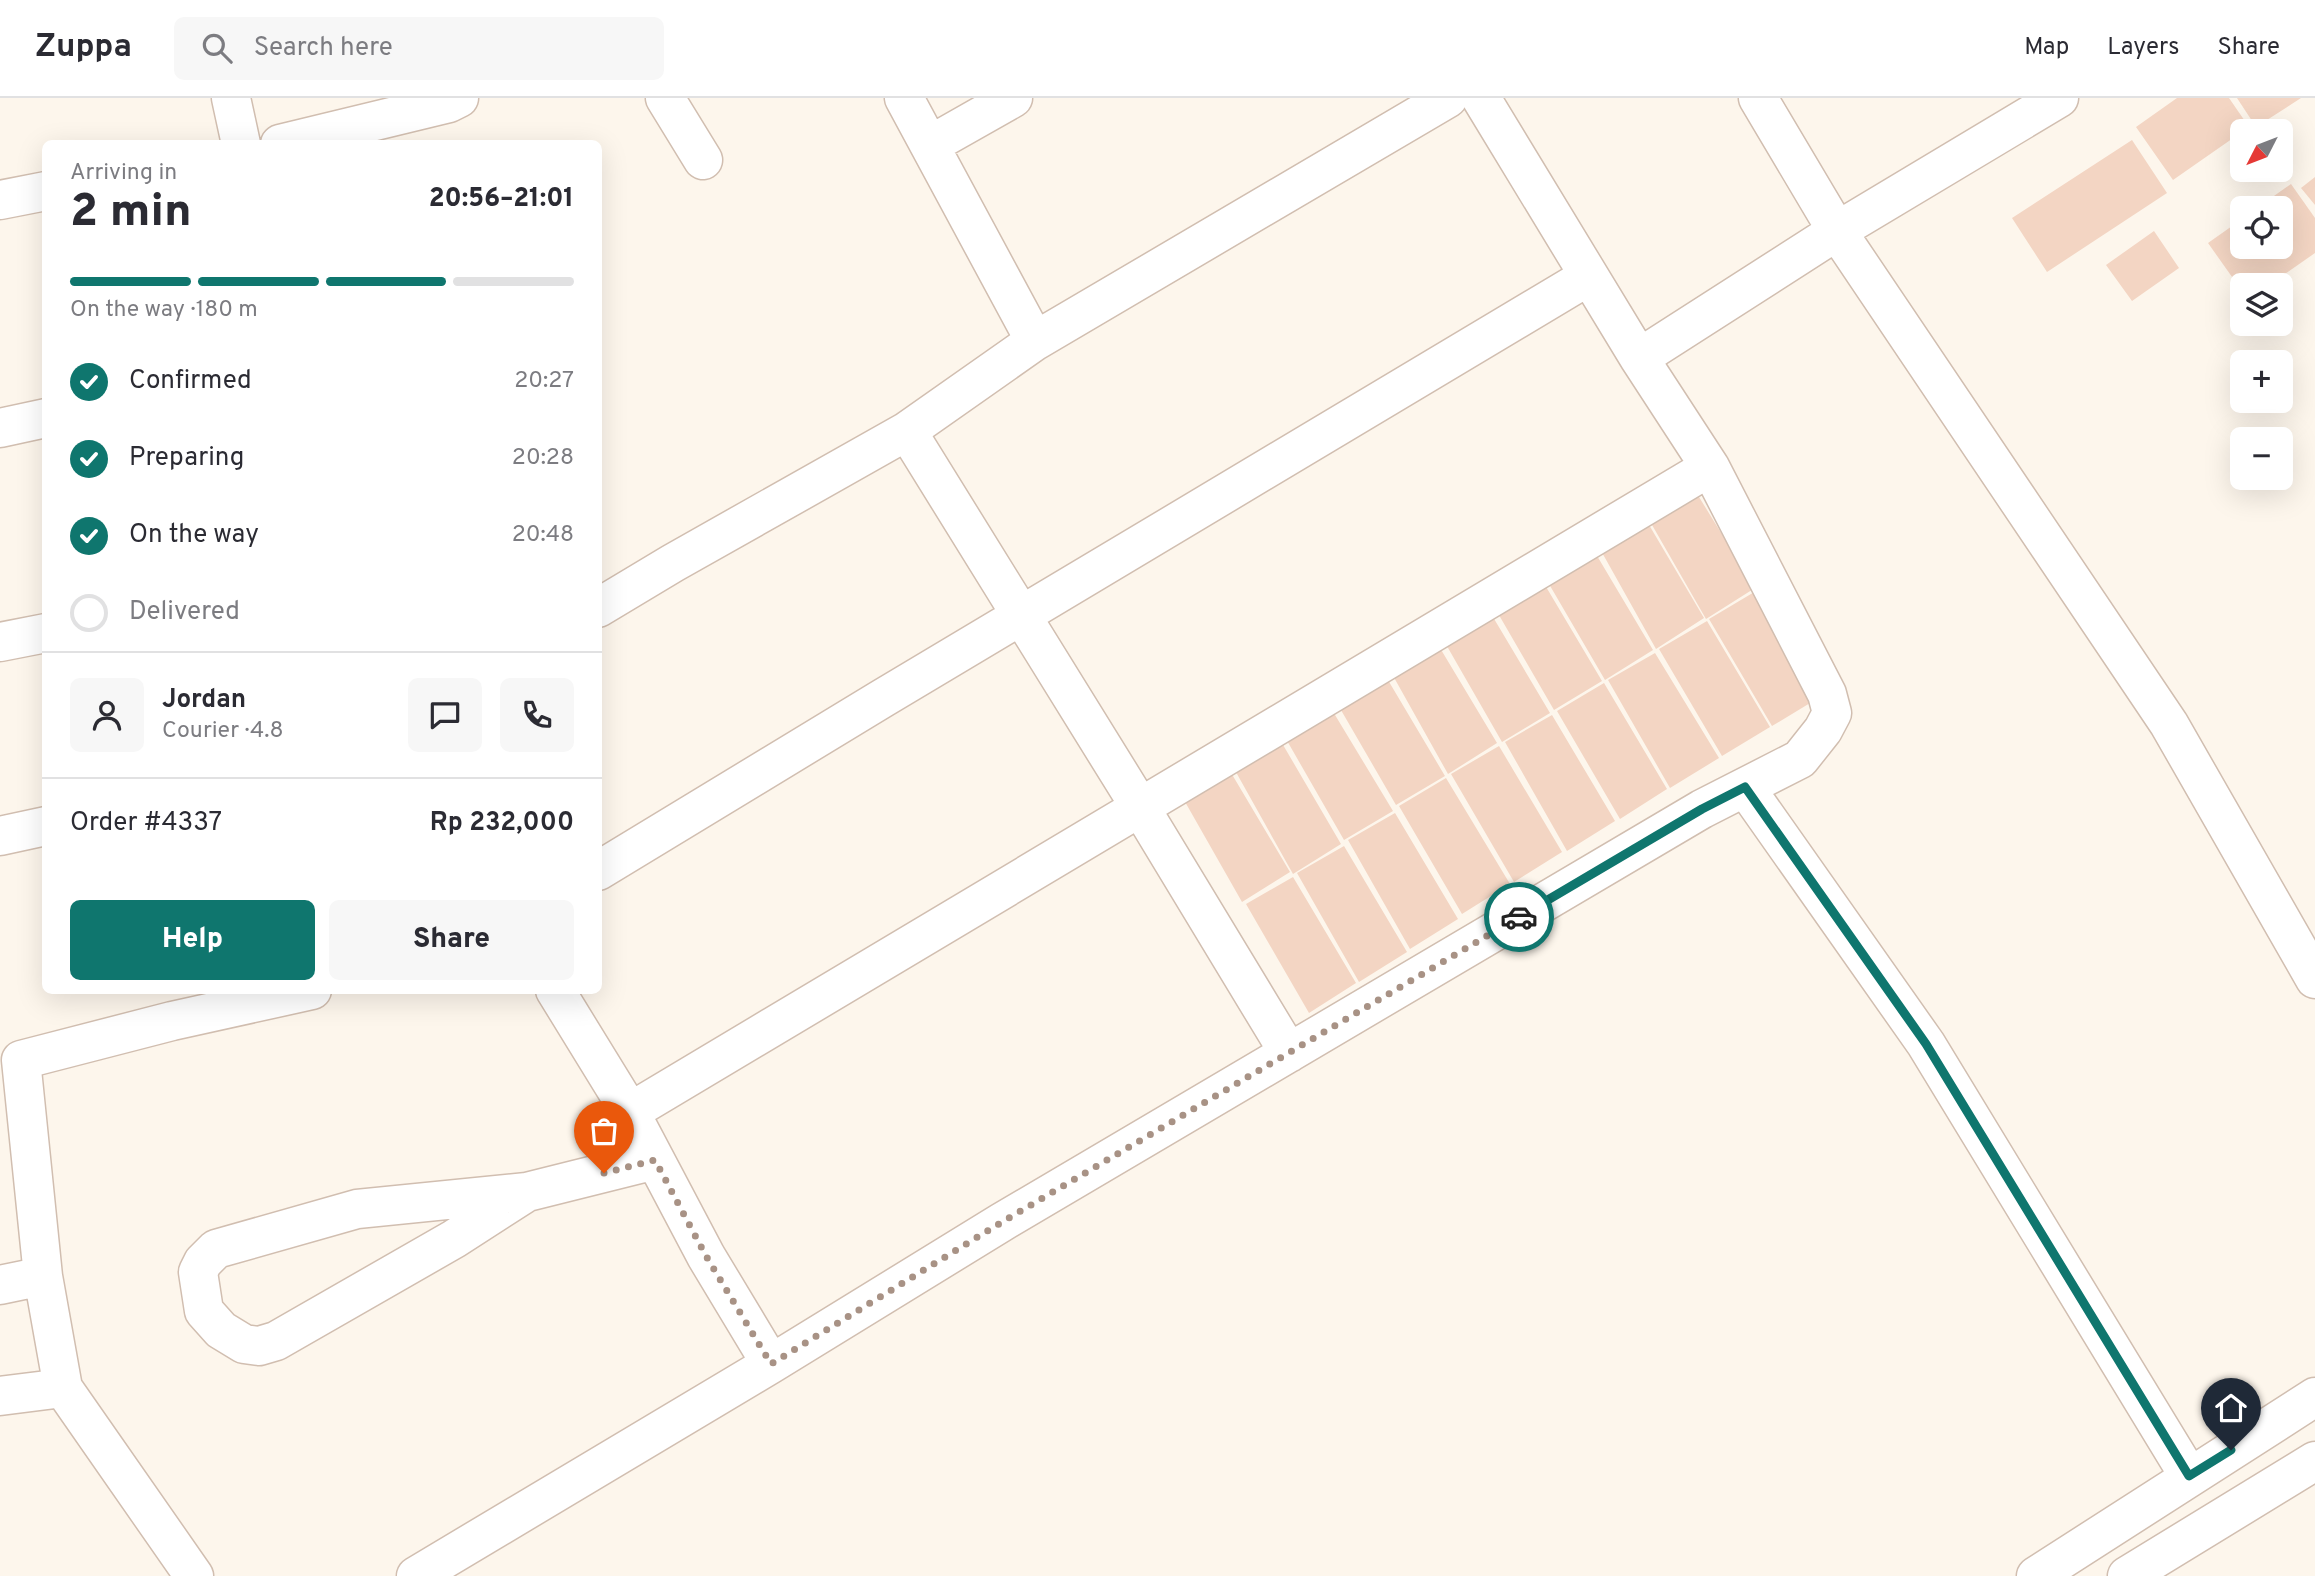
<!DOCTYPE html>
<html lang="en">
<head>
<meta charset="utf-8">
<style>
	body { margin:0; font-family:Overpass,sans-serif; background:#f7f7f7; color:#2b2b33; height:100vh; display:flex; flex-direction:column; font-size:26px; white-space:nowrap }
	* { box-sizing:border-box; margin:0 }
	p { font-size:23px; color:#7c7c81 }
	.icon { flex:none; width:38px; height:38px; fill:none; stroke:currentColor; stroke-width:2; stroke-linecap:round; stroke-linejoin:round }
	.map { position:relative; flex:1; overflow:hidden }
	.sheet { position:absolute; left:42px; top:42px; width:560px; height:854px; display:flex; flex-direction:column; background:#fff; border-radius:10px; box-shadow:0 7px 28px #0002 }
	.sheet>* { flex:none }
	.needle { width:46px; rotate:228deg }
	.buttons { position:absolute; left:2230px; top:21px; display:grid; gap:14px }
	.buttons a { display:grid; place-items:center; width:63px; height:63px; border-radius:10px; background:#fff; box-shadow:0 7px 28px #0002; font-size:35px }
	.pin { position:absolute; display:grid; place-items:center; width:60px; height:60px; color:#fff; margin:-72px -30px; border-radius:50% 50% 50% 0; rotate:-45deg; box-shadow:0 0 7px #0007 }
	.pin .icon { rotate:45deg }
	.courier { position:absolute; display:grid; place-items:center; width:70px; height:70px; margin:-35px; border:5px solid #0f766e; border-radius:50%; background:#fff; color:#222; box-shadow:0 2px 9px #0007 }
	.summary em { font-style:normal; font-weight:800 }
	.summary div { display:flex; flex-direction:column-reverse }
	.summary { display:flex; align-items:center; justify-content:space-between; height:119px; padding:0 28px }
	h1 { font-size:46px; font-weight:800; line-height:52px }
	.bar { display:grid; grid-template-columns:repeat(4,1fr); gap:10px 7px; align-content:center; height:84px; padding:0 28px }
	.bar i { height:9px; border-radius:5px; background:#e1e1e2 }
	.bar .selected { background:#0f766e }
	.bar p { grid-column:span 4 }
	.line { display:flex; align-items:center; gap:18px; padding:0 28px; border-top:2px solid #e1e1e2 }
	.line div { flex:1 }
	.round { display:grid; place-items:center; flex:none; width:74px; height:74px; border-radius:10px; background:#f7f7f7 }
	ol { padding:0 28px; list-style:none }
	li { display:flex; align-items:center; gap:21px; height:77px }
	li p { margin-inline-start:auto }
	li .icon { padding:7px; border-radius:50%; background:#0f766e; color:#fff; stroke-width:4 }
	li:last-child { color:#7c7c81 }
	li i { width:38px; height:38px; border:4px solid #e1e1e2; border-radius:50% }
	.primary-button { display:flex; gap:14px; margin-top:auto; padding:14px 28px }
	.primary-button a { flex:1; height:80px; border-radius:10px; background:#0f766e; color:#fff; font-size:28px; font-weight:800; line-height:80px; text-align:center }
	.primary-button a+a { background:#f7f7f7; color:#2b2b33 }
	header { display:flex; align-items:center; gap:42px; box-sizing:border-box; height:98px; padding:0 35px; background:#fff; border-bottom:2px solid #e1e1e2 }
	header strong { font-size:33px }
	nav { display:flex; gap:38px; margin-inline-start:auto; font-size:24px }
	.search { width:490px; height:63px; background:#f7f7f7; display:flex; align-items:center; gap:18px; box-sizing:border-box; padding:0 24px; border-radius:10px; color:#7c7c81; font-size:26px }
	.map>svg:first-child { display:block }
	.building { fill:#f3d5c3 }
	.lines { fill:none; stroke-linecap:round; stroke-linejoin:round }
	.minor-casing { stroke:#d1beb0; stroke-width:41 }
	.minor { stroke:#fff; stroke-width:38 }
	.done { stroke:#a89285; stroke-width:7; stroke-dasharray:0 12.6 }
	.route { stroke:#0f766e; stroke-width:9 }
</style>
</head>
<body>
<header>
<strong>Zuppa</strong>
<div class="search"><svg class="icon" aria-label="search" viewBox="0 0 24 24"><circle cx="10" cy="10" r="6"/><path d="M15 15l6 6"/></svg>Search here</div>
<nav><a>Map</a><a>Layers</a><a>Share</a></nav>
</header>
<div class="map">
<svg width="2315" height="1478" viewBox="0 0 2315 1478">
	<rect width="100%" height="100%" fill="#fdf6ec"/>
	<path class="building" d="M2177 0H2229L2249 29 2173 82 2136 29Z
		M2237 0H2301L2256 29Z
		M2132 42 2167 95 2047 174 2012 120Z
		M2315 79V107L2301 90Z
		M2291 86 2315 120V155L2269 187H2242V193L2208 145 2242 121V149H2280V110H2257Z
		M2154 133 2179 170 2132 203 2106 167Z
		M1691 386 1755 490 1706 521 1644 413Z
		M1642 415 1704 520 1656 551 1595 442Z
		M1590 446 1653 552 1605 582 1542 474Z
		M1539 477 1602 583 1554 612 1492 505Z
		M1756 493 1820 599 1772 628 1709 521Z
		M1487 509 1550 615 1502 644 1440 536Z
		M1707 523 1770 629 1722 658 1659 551Z
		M1434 540 1497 645 1448 676 1387 567Z
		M1655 555 1719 660 1670 690 1608 582Z
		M1382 572 1445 678 1396 707 1334 600Z
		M1604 585 1667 691 1620 721 1557 613Z
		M1329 607 1393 713 1344 742 1282 634Z
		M1552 617 1615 723 1567 753 1505 644Z
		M1279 640 1341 746 1293 776 1232 667Z
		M1499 648 1562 754 1514 784 1451 676Z
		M1227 668 1290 774 1242 804 1180 695Z
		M1446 680 1510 786 1462 816 1399 708Z
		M1395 715 1458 821 1410 851 1348 742Z
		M1344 748 1407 854 1359 884 1297 775Z
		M1293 779 1356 885 1309 915 1246 806Z"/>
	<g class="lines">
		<g class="minor-casing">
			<path id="minor" d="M231 0 241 46
				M665 0 703 62
				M904 0 1035 243
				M1758 0 1837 133 2169 626 2315 881
				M280 46 449 5 459 0
				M930 47 1013 0
				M0 102 46 93
				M1639 260 1837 133 2059 0
				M0 330 46 320
				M598 510 673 465 907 333
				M0 544 46 535
				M1745 689 1926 946 2189 1378
				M0 738 46 728
				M598 773 883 600 1589 178
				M555 892 630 1014 706 1158 771 1266
				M1289 955 1140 709 907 333 1035 243 1448 0
				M630 1014 1710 369
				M527 1094 454 1141 276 1243 259 1248 244 1246 221 1232 204 1213 198 1174 203 1164 216 1151 357 1111 527 1094 655 1062
				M0 1187 43 1178
				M0 1298 63 1290
				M194 1478 63 1290 43 1178 21 962 172 923 312 892
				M416 1478 771 1266 1002 1124 1702 711 1800 661 1823 632 1832 615 1827 596 1710 369 1639 260 1481 0
				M2036 1478 2315 1299
				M2127 1478 2315 1363"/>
		</g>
		<use href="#minor" class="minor"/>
	</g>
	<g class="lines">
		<path class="done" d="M604 1075 655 1062 706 1158 771 1266 1002 1124 1519 819"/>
		<path class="route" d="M1519 819 1702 711 1745 689 1926 946 2189 1378 2231 1352"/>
	</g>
</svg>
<div class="buttons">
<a><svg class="needle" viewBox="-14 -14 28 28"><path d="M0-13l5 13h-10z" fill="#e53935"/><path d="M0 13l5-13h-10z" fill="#7c7c81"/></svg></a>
<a><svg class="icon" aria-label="locate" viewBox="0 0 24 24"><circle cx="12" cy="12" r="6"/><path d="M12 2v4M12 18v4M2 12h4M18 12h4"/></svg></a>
<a><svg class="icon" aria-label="layers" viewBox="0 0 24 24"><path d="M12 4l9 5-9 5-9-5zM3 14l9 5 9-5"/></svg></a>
<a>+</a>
<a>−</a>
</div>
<div class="pin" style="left:604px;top:1075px;background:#ea580c"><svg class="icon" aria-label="bag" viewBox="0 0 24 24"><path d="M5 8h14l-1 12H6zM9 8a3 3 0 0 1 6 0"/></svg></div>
<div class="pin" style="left:2231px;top:1352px;background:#1f2937"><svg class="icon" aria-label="home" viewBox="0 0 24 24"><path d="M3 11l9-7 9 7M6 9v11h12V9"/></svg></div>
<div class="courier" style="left:1519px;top:819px"><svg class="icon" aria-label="car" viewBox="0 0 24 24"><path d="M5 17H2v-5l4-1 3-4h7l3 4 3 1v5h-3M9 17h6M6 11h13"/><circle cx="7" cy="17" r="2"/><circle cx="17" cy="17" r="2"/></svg></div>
<section class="sheet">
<div class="summary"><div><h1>2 min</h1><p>Arriving in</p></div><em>20:56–21:01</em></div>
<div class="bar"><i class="selected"></i><i class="selected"></i><i class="selected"></i><i></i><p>On the way · 180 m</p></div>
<ol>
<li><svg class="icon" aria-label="check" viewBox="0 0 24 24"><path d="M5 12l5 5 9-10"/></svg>Confirmed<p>20:27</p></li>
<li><svg class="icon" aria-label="check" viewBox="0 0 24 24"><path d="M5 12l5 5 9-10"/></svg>Preparing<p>20:28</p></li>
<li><svg class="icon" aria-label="check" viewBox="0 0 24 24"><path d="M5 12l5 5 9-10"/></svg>On the way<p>20:48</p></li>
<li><i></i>Delivered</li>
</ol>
<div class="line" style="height:126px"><a class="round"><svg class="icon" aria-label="person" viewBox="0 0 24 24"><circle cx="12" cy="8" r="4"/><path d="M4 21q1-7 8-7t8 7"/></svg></a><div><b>Jordan</b><p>Courier · 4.8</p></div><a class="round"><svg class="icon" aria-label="chat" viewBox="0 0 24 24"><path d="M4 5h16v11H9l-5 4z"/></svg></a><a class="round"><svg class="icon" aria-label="phone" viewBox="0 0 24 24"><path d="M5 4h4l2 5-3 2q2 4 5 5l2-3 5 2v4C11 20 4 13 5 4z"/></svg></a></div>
<div class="line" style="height:91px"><div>Order #4337</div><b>Rp 232,000</b></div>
<div class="primary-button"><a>Help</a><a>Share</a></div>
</section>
</div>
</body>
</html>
